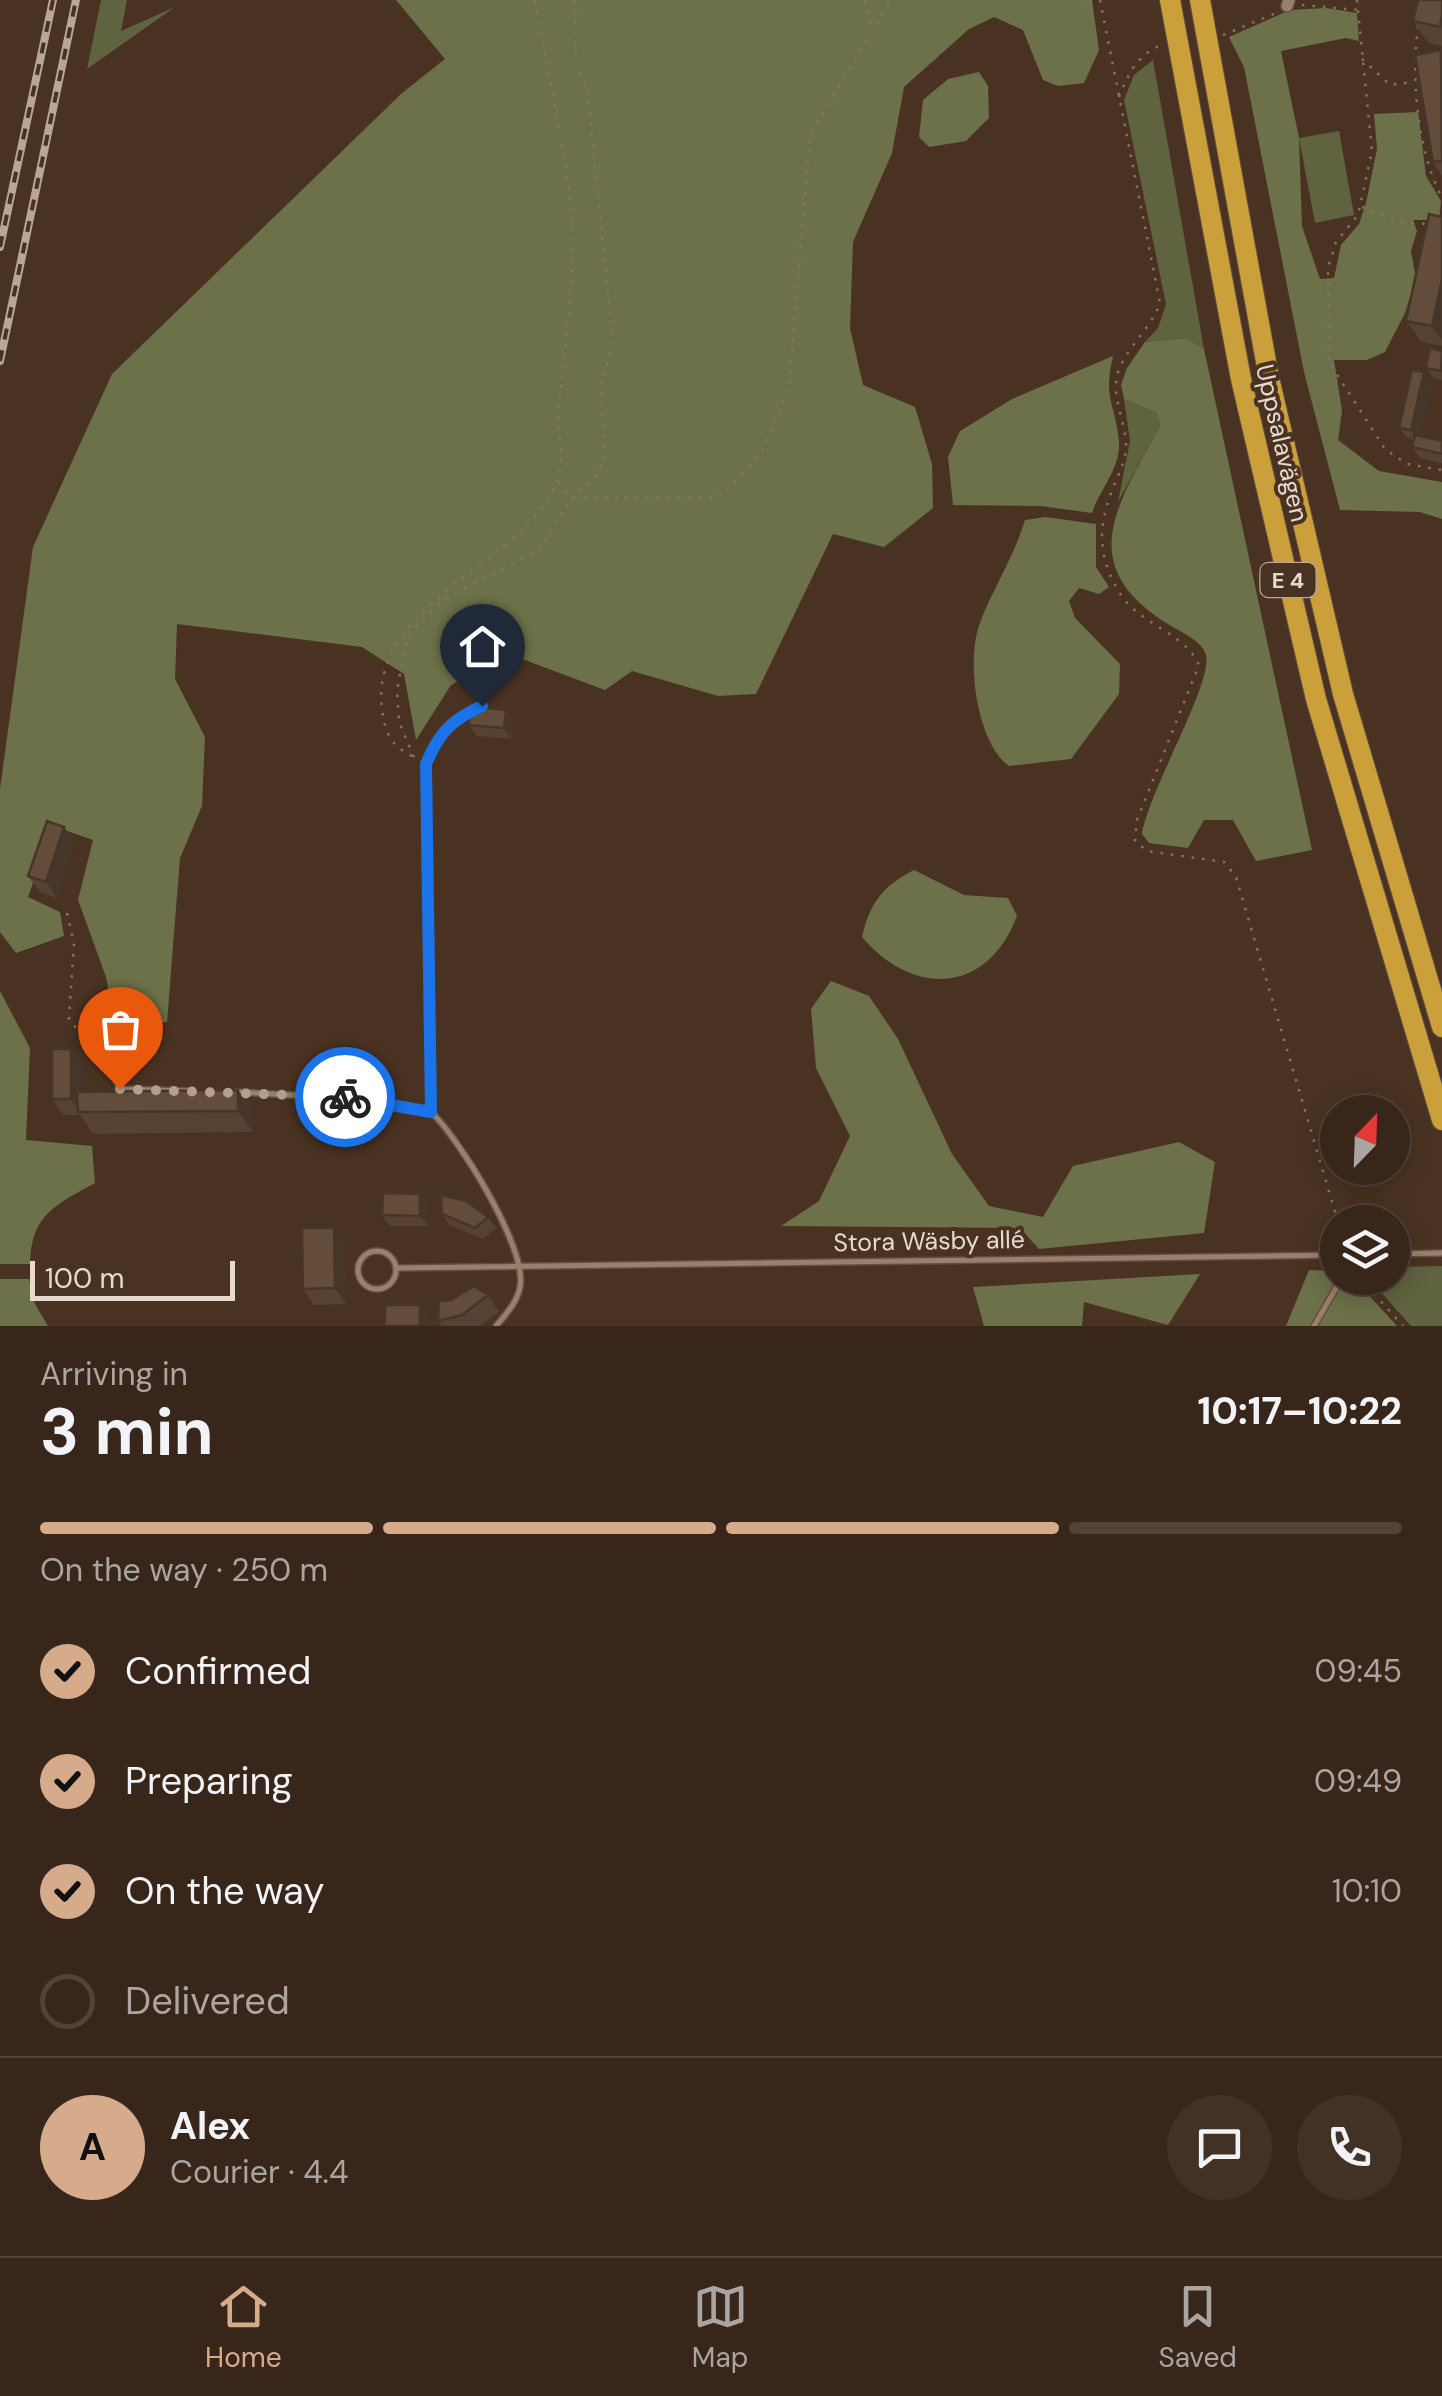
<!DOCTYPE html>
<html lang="en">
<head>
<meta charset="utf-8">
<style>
	body { margin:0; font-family:"DM Sans",sans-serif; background:#423226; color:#f1f3f6; height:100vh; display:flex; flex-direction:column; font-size:38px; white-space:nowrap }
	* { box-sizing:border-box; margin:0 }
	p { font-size:32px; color:#aaa5a2 }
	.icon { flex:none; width:55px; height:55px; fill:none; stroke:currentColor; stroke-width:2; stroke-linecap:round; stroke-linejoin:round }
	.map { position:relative; height:1326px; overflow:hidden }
	.side { display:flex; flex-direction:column; background:#372619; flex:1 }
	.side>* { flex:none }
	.needle { width:65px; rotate:23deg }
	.controls { position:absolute; left:1320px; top:1095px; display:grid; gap:20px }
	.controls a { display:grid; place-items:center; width:90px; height:90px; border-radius:50%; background:#372619; box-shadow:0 5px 25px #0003,0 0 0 2px #514338; font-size:50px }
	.scale { position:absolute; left:30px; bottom:25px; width:205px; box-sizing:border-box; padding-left:10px; border:5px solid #e8d9cf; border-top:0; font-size:28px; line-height:35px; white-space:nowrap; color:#e8d9cf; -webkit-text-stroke:8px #493221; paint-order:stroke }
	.pin { position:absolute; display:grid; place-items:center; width:85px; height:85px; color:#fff; margin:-102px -42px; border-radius:50% 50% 50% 0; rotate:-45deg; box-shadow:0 0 10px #0007 }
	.pin .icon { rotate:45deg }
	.courier { position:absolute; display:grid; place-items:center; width:100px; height:100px; margin:-50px; border:8px solid #1a73e8; border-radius:50%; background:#fff; color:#222; box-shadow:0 2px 12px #0007 }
	.headline em { font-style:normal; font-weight:700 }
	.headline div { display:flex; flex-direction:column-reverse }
	.headline { display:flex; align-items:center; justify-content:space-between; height:170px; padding:0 40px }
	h1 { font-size:65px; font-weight:700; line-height:75px }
	.bar { display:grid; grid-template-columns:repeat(4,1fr); gap:15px 10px; align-content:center; height:120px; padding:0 40px }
	.bar i { height:12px; border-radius:8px; background:#514338 }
	.bar .on { background:#d6ab8b }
	.bar p { grid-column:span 4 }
	.line { display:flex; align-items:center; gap:25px; padding:0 40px; border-top:2px solid #514338 }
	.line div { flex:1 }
	.round { display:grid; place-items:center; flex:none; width:105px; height:105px; border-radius:52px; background:#423226 }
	ol { padding:0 40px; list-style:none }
	li { display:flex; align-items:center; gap:30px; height:110px }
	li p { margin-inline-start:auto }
	li .icon { padding:10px; border-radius:50%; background:#d6ab8b; color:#111; stroke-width:4 }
	li:last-child { color:#aaa5a2 }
	li i { width:55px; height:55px; border:5px solid #514338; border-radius:50% }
	.tab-bar { display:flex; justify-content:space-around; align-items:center; height:140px; border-top:2px solid #514338; background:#372619; font-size:28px; color:#aaa5a2 }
	.tab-bar a { display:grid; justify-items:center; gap:5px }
	.tab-bar .on { color:#d6ab8b }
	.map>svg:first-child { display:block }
	.green { fill:#5f6340 }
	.forest { fill:#6d7149 }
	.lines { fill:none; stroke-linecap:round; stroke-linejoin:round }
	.service-casing { stroke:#634f40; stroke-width:8 }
	.minor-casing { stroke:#634f40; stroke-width:14 }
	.motorway-casing { stroke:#634f40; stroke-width:22 }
	.path { stroke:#877364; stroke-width:2.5; stroke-dasharray:2.5 8; stroke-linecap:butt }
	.service { stroke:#9a7f6c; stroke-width:5 }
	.minor { stroke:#9a7f6c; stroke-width:11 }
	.motorway { stroke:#cb9f3a; stroke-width:20 }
	.rail-casing { stroke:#b7a69a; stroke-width:8 }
	.rail { stroke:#493221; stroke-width:4; stroke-dasharray:11; stroke-linecap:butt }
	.wall { fill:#564132 }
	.shaded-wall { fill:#463529 }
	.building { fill:#644c3a; stroke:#463529; stroke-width:2.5 }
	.done { stroke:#b09f92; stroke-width:10; stroke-dasharray:0 18 }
	.route { stroke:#1a73e8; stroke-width:12 }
	.labels { text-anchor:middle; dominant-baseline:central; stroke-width:8; stroke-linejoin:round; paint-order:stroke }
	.shield { fill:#493221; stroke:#b8a79b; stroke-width:2.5 }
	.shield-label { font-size:22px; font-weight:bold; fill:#e8d9cf }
	.street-label { font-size:25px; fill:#e8d9cf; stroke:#493221 }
</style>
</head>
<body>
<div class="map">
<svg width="1442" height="1326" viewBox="0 0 1442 1326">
	<rect width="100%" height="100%" fill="#493221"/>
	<path class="green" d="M101 0H127L121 31 175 7 87 69Z
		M1153 60 1204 349 1186 338 1145 342 1158 328 1166 304 1124 100 1134 75Z
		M1339 131 1354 215 1315 223 1299 138Z
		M1124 399 1157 413 1160 426 1118 502 1130 441Z
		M1442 1266V1326H1411L1368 1278H1392L1393 1267Z"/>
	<path class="forest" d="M396 0H1092L1099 50 1084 83 1058 86 1043 80 1023 30 994 17 969 29 904 87 892 153 853 242 850 328 863 385 915 407 932 464 933 508 884 547 833 534 756 694 718 696 632 671 605 690 509 654 451 685 416 740 404 674 362 647 177 624 175 679 205 737 202 806 180 858 167 1022 115 1026 106 977 78 900 93 840 53 826 28 897 60 912 64 936 16 953 0 932V789L33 547 112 374 402 93 445 59Z
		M1326 8 1357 13 1359 41 1346 38 1281 51 1299 138 1302 226 1320 279 1334 278 1341 245 1359 224 1366 203 1377 149 1374 114 1418 112 1426 176 1441 201 1439 220H1413L1417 231 1411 251 1416 279 1405 313 1385 352 1367 360H1334L1342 411 1338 440 1379 471 1442 482V519L1420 512 1340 510 1304 372 1244 67 1229 37 1290 10Z
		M979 72 988 86 989 118 966 141 929 147 919 137 923 100 948 79Z
		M1186 338 1204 349 1312 850 1256 861 1233 820H1204L1188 848 1149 843 1142 834C1148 792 1213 683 1206 655 1202 641 1183 633 1171 626 1072 566 1117 506 1160 426L1157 413 1124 399 1121 385 1127 368 1145 342Z
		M1113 356C1103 402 1115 401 1119 441 1121 468 1100 489 1092 513L1041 506 953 505 948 457 960 431 1012 399Z
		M1045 517 1096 524V567L1109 587 1099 594 1079 588 1069 601 1075 618 1120 664 1119 694 1071 759 1009 766C976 742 965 657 981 620 995 585 1014 556 1025 520Z
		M914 870 964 895 1008 898 1017 916C987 995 913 997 862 937 870 902 883 886 914 870Z
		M831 981 869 996 898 1039 952 1154 989 1206 1043 1217 1073 1166 1179 1142 1215 1162 1204 1233 1039 1249 1020 1228 781 1226 819 1201 850 1136 816 1068 811 1009Z
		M0 991 30 1048 26 1140 92 1146 95 1183C55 1205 31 1215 30 1264H0Z
		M1309 1270 1337 1271 1338 1278H1353L1397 1326H1286Z
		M1200 1274 1168 1325 1084 1302 1082 1326H984L973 1287Z
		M0 1279H29L35 1304 48 1326H0Z"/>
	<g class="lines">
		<g class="service-casing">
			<path id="service" d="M481 705C451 720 439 733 427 764L431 1112C459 1138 528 1249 520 1287 517 1303 506 1314 496 1326
				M88 1043 111 1069 120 1089 190 1091
				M236 1092 369 1099 431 1112
				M358 1270a19 19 0 1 1 38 0a19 19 0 1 1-38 0Z
				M1392 1254 1442 1253
				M396 1268 1338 1255
				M1314 1326 1342 1278"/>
		</g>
		<g class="minor-casing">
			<path id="minor" d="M1287 6 1289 0"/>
		</g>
		<g class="motorway-casing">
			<path id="motorway" d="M1170 0 1241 379 1316 699 1442 1120
				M1200 0 1269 378 1343 694 1442 1027"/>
		</g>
		<path class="path" d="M865 0 871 28
			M1079 0 1099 2
			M1100 0 1160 303C1151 328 1131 343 1120 367 1109 392 1124 417 1126 442 1127 462 1117 476 1111 493 1097 531 1099 561 1121 595 1141 625 1185 633 1199 665L1137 820 1135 841 1147 851 1224 862 1236 877 1338 1222
			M1357 0 1372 151 1358 215 1336 242 1328 268 1329 362 1385 449 1407 464 1442 470
			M1302 5 1359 10
			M1418 26C1411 80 1417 149 1442 198
			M1223 35 1276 13
			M1362 59 1390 85 1413 82
			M1119 97C1129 73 1136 56 1161 45
			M1362 207 1395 221 1426 224
			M559 482 571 498 595 479 605 458 601 384 613 343 587 88 576 65 575 0
			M412 756C390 745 385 733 382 709 369 603 523 564 557 482 565 463 557 428 559 407 563 352 577 269 572 217 565 145 547 72 535 0
			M414 757 399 722 397 692 404 650 412 631 445 598 538 551 571 498H718L761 454 789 389 810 136 891 0
			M67 913 74 943 69 1019 81 1034
			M1360 1278 1403 1326"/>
		<use href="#service" class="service"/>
		<use href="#minor" class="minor"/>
		<use href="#motorway" class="motorway"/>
		<g class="rail-casing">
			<path id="rail" d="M0 247 53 0
				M0 361 76 0"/>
		</g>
		<use href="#rail" class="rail"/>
	</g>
	<path class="wall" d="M1442 0V46L1428 43 1413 21Z
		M1442 52V176L1433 162Z
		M1442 217V346L1421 342 1406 321Z
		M1442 351V380L1434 379 1426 368Z
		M1432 383 1420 436 1442 441V463L1420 458 1412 447 1413 440 1407 438 1399 428Z
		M513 720 512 739 477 736 469 725Z
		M64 827 75 843 57 898 40 892 28 876Z
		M71 1049 82 1065V1091L238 1090 253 1111V1132L93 1134 80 1115H63L52 1099Z
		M420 1194 428 1204V1226H390L382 1215Z
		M442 1214 488 1217 496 1228 483 1239 449 1225Z
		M334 1228 345 1244 346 1304 314 1305 303 1289Z
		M488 1295 499 1312 480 1326H441L438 1321Z"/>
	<path class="shaded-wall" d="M1442 279V340L1432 326Z
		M1424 372 1432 383 1419 441 1411 430Z
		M506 710 513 720 512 739 504 728Z
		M64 827 75 843 57 898 46 882Z
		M71 1049 82 1065V1112H80L71 1099Z
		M238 1090 253 1111V1132L238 1111Z
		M420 1194 428 1204V1226L420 1216Z
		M334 1228 345 1244 346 1304 335 1288Z
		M420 1305 428 1316V1326H420Z"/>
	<path class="building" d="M1418 0H1442V15L1440 27 1413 21Z
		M1441 50 1442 161 1433 162 1415 55Z
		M1429 214 1442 217V279L1432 326 1406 321Z
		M1430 348 1442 351 1441 371 1426 368Z
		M1412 370 1424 372 1411 430 1399 428Z
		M1415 435 1442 441V454L1412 447Z
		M471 706 506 710 504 728 469 725Z
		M47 821 64 827 46 882 28 876Z
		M52 1049H71V1099H52Z
		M238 1090V1111L78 1112 77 1092Z
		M383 1193 420 1194V1216L382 1215Z
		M441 1195 466 1201 488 1217 475 1228 442 1214Z
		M302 1228H334L335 1288 303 1289Z
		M474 1286 488 1295 462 1315 438 1321 439 1301 451 1300Z
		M385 1305H420V1326H385Z"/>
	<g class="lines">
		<path class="done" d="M120 1089 345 1097"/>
		<path class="route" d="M345 1097 431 1112 426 764C439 733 451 720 482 706"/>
	</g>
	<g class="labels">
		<rect class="shield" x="1260.5" y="563" width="55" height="34" rx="8"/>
		<g class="shield-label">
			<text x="1288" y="580">E 4</text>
		</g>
		<g class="street-label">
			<text transform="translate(1282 443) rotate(77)">Uppsalavägen</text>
			<text transform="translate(929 1241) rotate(-1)">Stora Wäsby allé</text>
		</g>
	</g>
</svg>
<div class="controls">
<a><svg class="needle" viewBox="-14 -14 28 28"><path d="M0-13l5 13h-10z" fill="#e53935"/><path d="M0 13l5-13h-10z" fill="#aaa5a2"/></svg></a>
<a><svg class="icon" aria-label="layers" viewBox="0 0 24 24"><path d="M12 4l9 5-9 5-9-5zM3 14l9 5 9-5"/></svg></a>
</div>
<div class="scale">100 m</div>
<div class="pin" style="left:120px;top:1089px;background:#ea580c"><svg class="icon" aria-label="bag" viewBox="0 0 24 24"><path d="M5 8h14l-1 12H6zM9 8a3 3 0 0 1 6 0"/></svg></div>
<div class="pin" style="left:482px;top:706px;background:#1f2937"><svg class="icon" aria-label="home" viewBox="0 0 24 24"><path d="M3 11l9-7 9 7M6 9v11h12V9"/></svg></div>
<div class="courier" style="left:345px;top:1097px"><svg class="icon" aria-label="bike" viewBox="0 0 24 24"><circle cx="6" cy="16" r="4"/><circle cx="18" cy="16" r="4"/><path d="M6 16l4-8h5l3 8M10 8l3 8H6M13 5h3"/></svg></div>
</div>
<section class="side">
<div class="headline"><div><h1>3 min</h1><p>Arriving in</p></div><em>10:17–10:22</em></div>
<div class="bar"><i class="on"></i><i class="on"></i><i class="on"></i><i></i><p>On the way · 250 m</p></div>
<ol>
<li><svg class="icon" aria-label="check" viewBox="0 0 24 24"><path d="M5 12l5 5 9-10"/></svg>Confirmed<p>09:45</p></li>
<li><svg class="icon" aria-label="check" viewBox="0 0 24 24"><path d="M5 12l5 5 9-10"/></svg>Preparing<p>09:49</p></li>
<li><svg class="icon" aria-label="check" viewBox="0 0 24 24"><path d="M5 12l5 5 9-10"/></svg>On the way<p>10:10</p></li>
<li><i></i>Delivered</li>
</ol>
<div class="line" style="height:180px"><b class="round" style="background:#d6ab8b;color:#111">A</b><div><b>Alex</b><p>Courier · 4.4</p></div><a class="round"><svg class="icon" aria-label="chat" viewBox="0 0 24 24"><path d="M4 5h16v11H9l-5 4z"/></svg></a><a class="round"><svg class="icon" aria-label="phone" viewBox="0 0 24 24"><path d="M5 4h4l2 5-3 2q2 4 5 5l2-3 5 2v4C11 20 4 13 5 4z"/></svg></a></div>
</section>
<nav class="tab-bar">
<a class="on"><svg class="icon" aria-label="home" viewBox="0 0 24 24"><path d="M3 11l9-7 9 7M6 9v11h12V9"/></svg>Home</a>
<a><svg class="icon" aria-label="map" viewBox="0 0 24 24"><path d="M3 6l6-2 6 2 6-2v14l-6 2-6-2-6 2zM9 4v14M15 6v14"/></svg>Map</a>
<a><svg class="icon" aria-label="saved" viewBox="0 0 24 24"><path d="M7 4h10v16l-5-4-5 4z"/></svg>Saved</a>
</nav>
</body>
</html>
